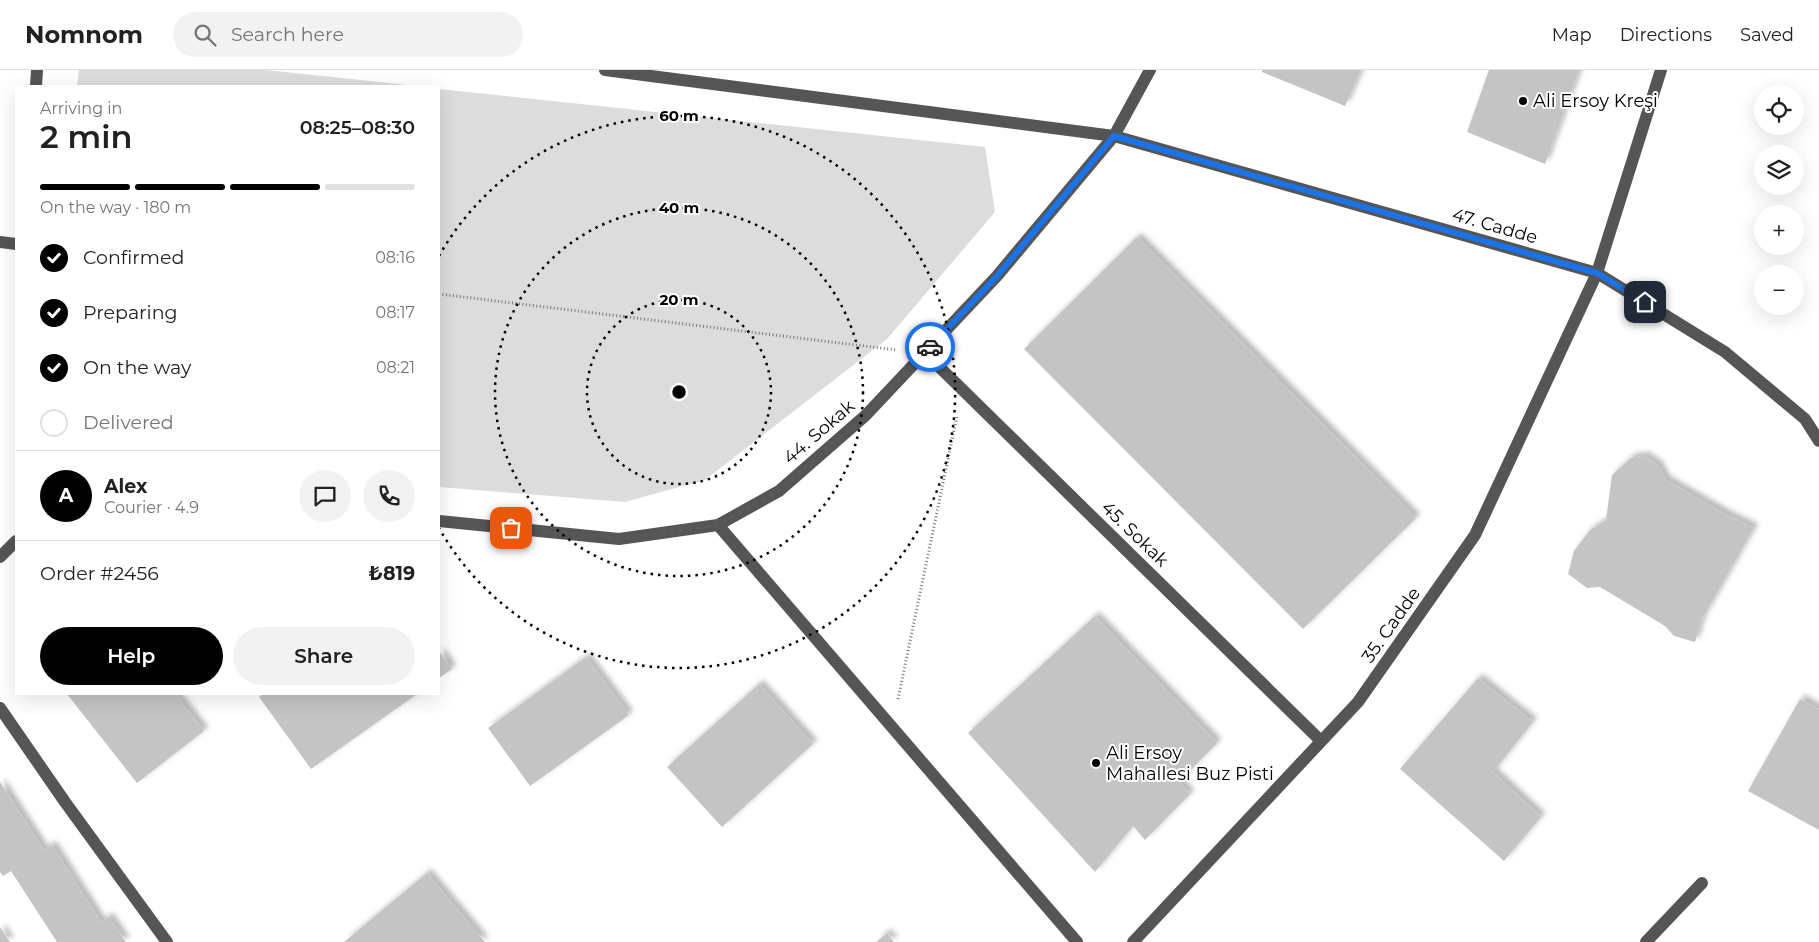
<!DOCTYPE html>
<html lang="en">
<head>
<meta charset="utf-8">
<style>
	body { margin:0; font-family:Montserrat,sans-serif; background:#f2f2f2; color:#202124; height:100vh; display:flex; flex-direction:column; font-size:19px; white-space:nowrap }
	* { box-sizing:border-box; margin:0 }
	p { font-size:16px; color:#757577 }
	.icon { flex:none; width:28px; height:28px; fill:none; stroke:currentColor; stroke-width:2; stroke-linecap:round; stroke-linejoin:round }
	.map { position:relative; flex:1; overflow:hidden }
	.drawer { position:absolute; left:15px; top:15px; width:425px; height:610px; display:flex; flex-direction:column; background:#fff; border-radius:0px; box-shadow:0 5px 20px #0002 }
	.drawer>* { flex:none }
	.buttons { position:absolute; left:1754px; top:15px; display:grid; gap:10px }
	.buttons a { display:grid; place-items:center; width:50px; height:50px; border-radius:50%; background:#fff; box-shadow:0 5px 20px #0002; font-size:25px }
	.pin { position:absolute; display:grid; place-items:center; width:42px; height:42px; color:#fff; margin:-21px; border-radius:10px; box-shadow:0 2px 8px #0006 }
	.courier { position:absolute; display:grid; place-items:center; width:50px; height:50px; margin:-25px; border:4px solid #1a73e8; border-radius:50%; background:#fff; color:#222; box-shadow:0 1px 6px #0007 }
	.summary em { font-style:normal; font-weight:600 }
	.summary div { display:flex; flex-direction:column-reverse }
	.summary { display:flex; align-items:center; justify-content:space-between; height:85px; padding:0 25px }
	h1 { font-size:32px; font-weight:600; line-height:38px }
	.bar { display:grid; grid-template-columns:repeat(4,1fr); gap:8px 5px; align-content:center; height:60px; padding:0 25px }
	.bar i { height:6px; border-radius:4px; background:#e0e0e0 }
	.bar .selected { background:#000 }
	.bar p { grid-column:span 4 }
	.line { display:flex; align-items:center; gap:12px; padding:0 25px; border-top:1px solid #e0e0e0 }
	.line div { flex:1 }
	.round { display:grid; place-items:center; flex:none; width:52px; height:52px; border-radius:26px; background:#f2f2f2 }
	ol { padding:0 25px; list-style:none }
	li { display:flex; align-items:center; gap:15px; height:55px }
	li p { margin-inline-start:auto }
	li .icon { padding:5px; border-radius:50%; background:#000; color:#fff; stroke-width:4 }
	li:last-child { color:#757577 }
	li i { width:28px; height:28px; border:2px solid #e0e0e0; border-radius:50% }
	.button { display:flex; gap:10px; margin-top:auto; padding:10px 25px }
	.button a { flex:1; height:58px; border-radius:30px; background:#000; color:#fff; font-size:20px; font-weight:600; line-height:58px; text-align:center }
	.button a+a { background:#f2f2f2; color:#202124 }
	header { display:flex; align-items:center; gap:30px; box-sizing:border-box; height:70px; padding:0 25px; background:#fff; border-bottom:1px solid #e0e0e0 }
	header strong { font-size:24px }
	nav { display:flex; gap:28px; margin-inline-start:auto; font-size:18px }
	.search { width:350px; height:45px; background:#f2f2f2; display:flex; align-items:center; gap:12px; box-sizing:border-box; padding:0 18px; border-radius:28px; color:#757577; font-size:19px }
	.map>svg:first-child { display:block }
	.green { fill:#dcdcdc }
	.building { fill:#c4c4c4; filter:url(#shadow) }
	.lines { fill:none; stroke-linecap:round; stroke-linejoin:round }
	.path { stroke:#777; stroke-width:3; stroke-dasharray:1 2.5; stroke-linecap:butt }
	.minor { stroke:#555; stroke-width:12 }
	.done { stroke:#595959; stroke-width:5; stroke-dasharray:0 9 }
	.route { stroke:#1a73e8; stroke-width:6 }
	.ring { fill:none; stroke:#000; stroke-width:2.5; stroke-dasharray:2.5 5 }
	.poi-dot { fill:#000; stroke:#fff; stroke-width:2 }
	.labels { text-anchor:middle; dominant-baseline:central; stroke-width:4; stroke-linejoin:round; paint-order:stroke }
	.poi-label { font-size:18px; fill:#000; stroke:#fff; text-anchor:start }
	.street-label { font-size:18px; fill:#000; stroke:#fff }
	.centre { fill:#000; stroke:#fff; stroke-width:2.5 }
	.ring-label { font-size:15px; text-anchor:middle; font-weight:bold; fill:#000; stroke:#fff; stroke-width:4; stroke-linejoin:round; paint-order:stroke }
</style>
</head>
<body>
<header>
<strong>Nomnom</strong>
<div class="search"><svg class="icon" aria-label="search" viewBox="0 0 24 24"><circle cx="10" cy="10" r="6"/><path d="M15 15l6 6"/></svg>Search here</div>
<nav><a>Map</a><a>Directions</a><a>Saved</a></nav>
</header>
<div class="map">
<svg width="1819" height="872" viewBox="0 0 1819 872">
	<defs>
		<filter id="shadow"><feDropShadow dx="4.5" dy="-4.5" stdDeviation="2.5" flood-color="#0004"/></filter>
	</defs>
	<rect width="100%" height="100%" fill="#fff"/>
	<path class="green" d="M79 0H266L417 16H77Z
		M439 19 985 77 995 142 887 269 705 410 625 432 439 417Z"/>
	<path class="building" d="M1262 0H1361L1345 36 1262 2Z
		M1489 0H1579L1545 94 1467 62Z
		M1137 167 1416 448 1303 559 1024 279Z
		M1644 386 1658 395 1666 410 1725 444 1754 458 1701 551 1695 572 1674 566 1665 556 1600 517 1587 518 1568 504 1574 481 1590 460 1606 450 1612 405 1631 388Z
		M1095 546 1217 673 1179 712 1190 724 1145 770 1133 756 1095 802 968 663Z
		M439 581 452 599 439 608Z
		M586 587 629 645 530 716 488 658Z
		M1478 608 1533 652 1493 702 1541 747 1504 791 1400 699Z
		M759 614 813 674 722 757 667 697Z
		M67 624H175L204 661 137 713Z
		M263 624H417L311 699 259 627Z
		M1800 629 1819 639V760L1748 721Z
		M0 712 44 780 52 775 101 852 109 847 126 872H57L11 801 3 806 0 802Z
		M427 803 485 872H344Z
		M0 857 10 872H0Z
		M887 863 894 872H876Z"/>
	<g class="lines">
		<path class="path" d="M439 224 897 280
			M898 629 957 346"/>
		<path class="minor" d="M605 0 1114 66 1597 203 1725 282 1805 349 1819 371
			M36 16 37 0
			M0 172 16 174
			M925 283 1321 671
			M439 451 619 469 718 455 779 421 866 345 997 206 1114 66 1150 0
			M718 455 1077 872
			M0 487 16 471
			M0 638 65 732 167 872
			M1133 872 1358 632 1475 465 1597 203 1661 0
			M1646 872 1702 813"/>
	</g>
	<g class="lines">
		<path class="done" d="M511 458 619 469 718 455 778 421 866 345 930 277"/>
		<path class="route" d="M930 277 997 206 1114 66 1597 203 1645 232"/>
	</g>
	<g class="ring">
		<circle cx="679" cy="322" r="92"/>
		<circle cx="679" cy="322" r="184"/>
		<path d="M439 186A276 276 0 1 1 439 458"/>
	</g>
	<g class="poi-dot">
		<circle cx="1523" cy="31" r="5"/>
		<circle cx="1096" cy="693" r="5"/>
	</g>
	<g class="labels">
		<g class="poi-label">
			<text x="1533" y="31">Ali Ersoy Kreşi</text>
			<text x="1106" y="683">Ali Ersoy<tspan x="1106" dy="21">Mahallesi̇ Buz Pisti</tspan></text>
		</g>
		<g class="street-label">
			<text transform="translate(1495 156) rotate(16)">47. Cadde</text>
			<text transform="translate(819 362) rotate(-41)">44. Sokak</text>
			<text transform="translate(1135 464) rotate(44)">45. Sokak</text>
			<text transform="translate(1391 555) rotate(-55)">35. Cadde</text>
		</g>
	</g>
	<circle cx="679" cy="322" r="8" class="centre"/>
	<g class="ring-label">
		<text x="679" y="51">60 m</text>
		<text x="679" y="143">40 m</text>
		<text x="679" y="235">20 m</text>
	</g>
</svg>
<div class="buttons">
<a><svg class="icon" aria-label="locate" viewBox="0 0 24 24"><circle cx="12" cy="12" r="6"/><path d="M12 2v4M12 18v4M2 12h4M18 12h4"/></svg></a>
<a><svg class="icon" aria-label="layers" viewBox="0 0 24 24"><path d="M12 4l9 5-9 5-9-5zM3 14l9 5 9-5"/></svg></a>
<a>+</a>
<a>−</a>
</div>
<div class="pin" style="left:511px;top:458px;background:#ea580c"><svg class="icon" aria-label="bag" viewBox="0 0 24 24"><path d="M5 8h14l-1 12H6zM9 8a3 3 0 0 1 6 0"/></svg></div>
<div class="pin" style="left:1645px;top:232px;background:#1f2937"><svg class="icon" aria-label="home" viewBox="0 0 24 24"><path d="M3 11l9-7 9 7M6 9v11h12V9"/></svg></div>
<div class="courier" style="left:930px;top:277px"><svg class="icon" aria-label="car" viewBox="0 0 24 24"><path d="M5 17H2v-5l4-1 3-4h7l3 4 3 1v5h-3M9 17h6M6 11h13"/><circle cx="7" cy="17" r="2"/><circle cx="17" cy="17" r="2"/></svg></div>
<section class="drawer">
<div class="summary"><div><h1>2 min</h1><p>Arriving in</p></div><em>08:25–08:30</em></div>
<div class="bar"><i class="selected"></i><i class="selected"></i><i class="selected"></i><i></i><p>On the way · 180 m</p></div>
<ol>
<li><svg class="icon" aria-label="check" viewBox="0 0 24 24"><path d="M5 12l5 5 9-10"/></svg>Confirmed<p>08:16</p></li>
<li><svg class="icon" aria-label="check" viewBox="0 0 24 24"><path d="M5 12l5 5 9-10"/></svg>Preparing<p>08:17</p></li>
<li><svg class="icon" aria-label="check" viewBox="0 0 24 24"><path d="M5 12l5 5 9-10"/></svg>On the way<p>08:21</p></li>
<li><i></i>Delivered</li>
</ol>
<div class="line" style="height:90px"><b class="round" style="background:#000;color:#fff">A</b><div><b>Alex</b><p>Courier · 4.9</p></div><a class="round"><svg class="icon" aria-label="chat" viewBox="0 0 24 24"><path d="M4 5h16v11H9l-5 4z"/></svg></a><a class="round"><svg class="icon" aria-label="phone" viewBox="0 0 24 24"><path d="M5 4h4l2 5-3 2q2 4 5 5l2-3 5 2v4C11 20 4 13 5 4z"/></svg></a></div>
<div class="line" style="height:65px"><div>Order #2456</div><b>₺819</b></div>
<div class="button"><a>Help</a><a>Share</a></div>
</section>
</div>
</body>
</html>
